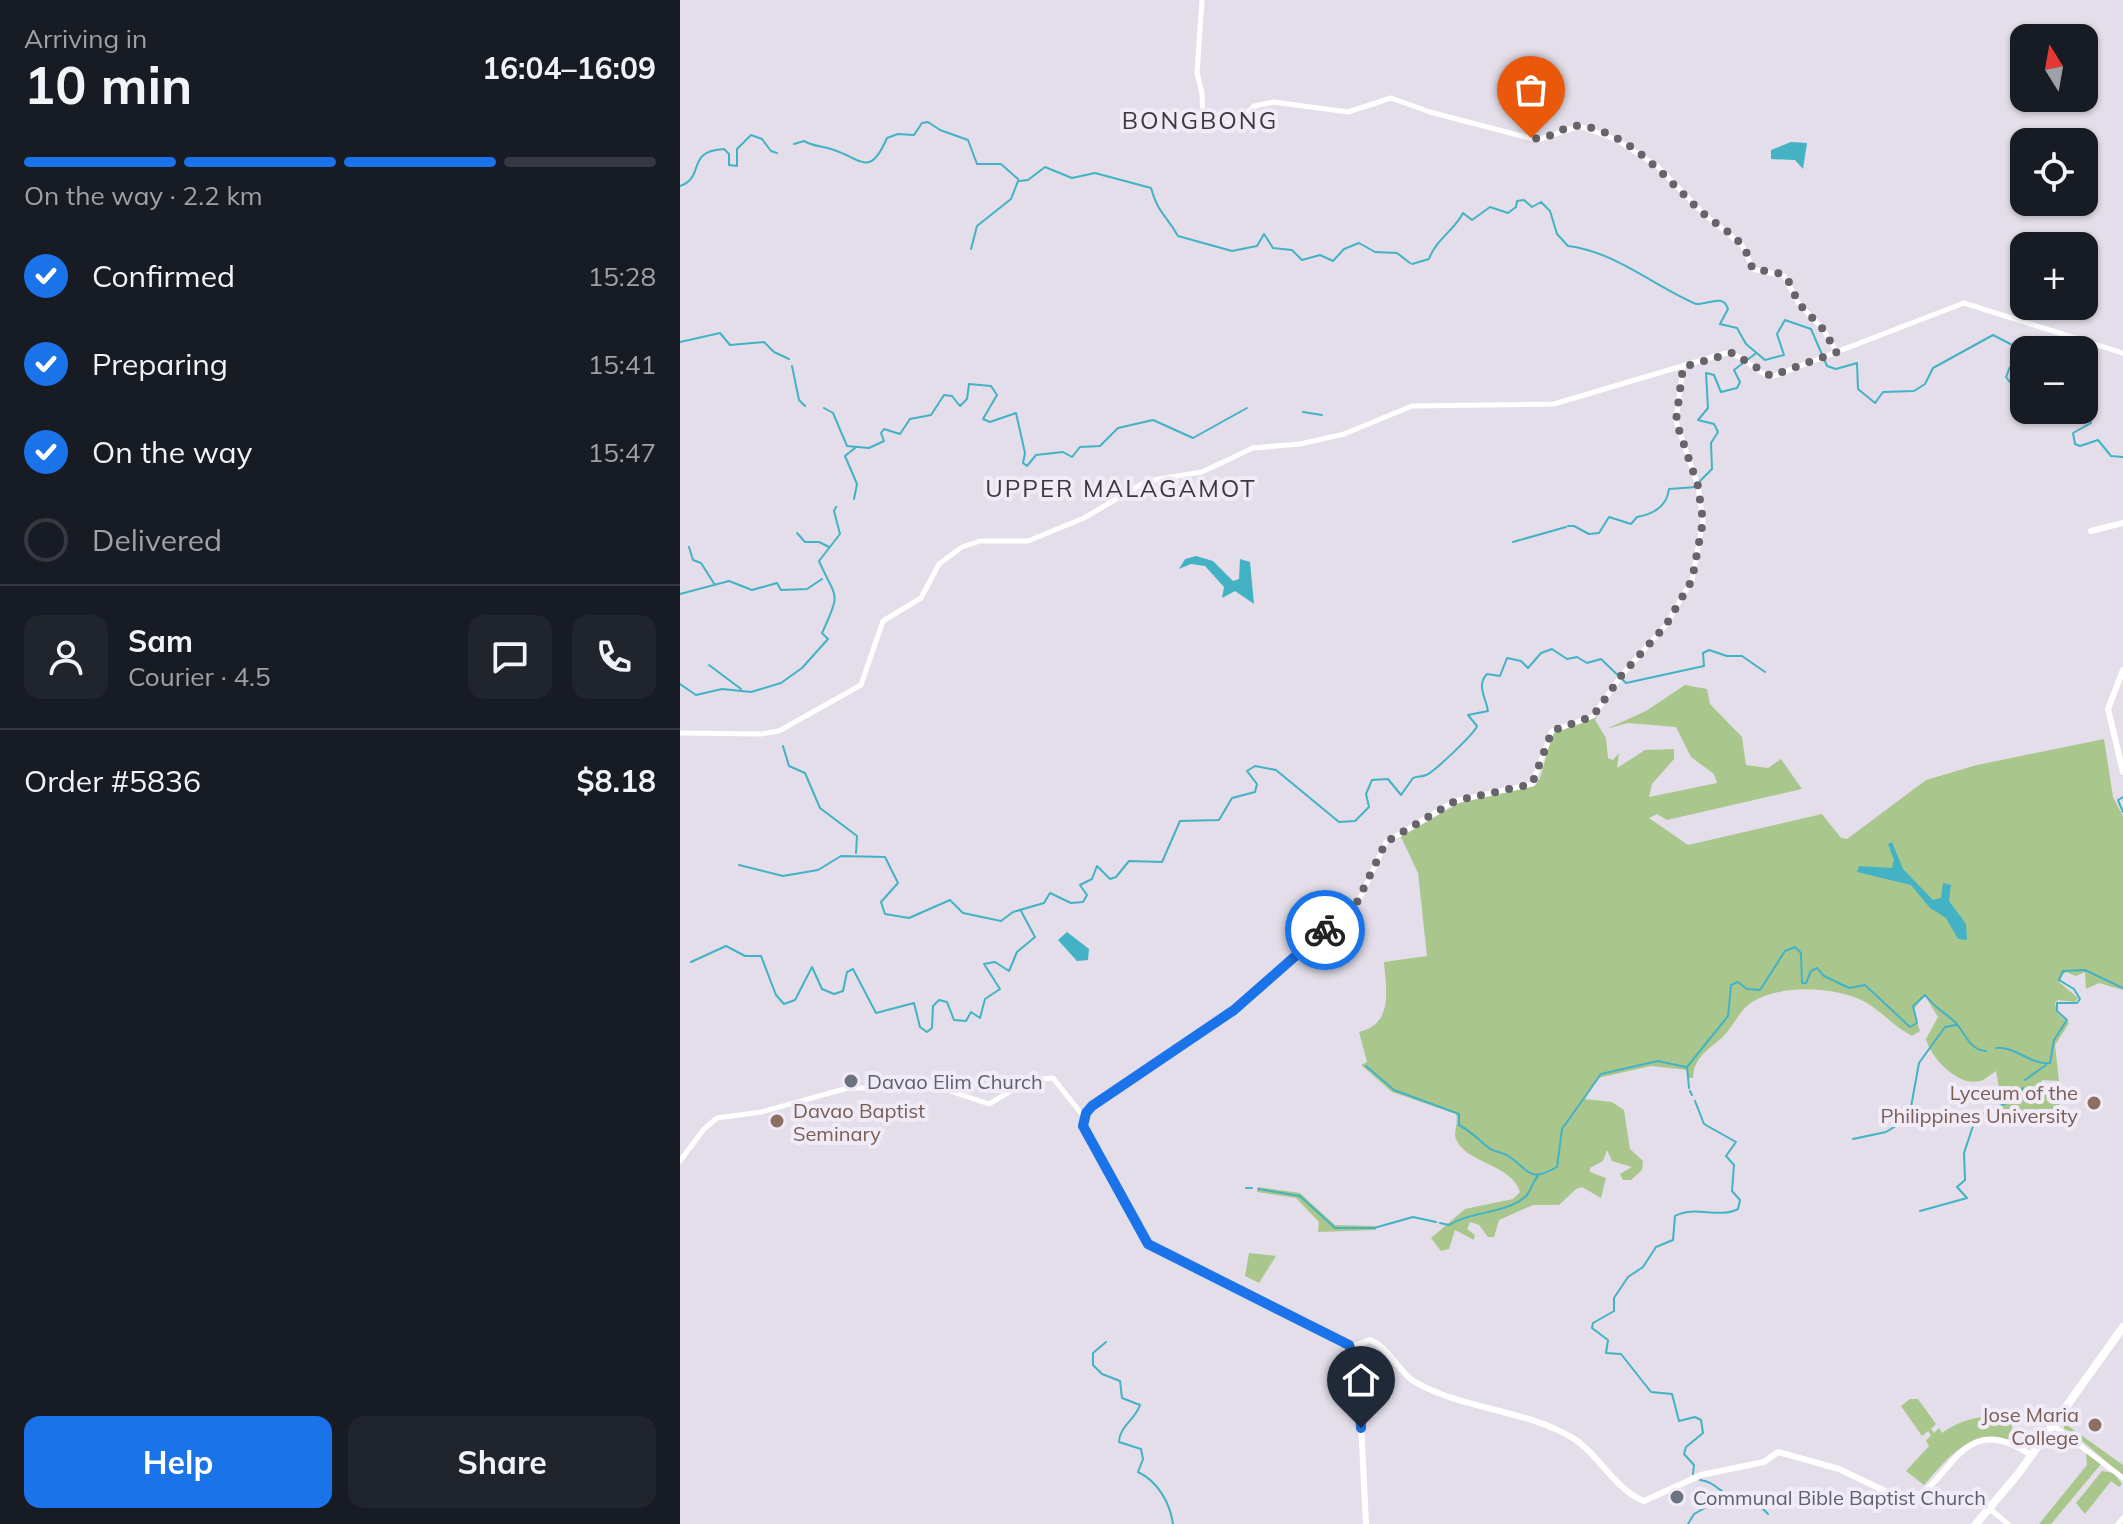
<!DOCTYPE html>
<html lang="en">
<head>
<meta charset="utf-8">
<style>
	body { margin:0; font-family:Mulish,sans-serif; background:#20242c; color:#f1f3f6; height:100vh; display:flex; flex-direction:column; font-size:30px; white-space:nowrap }
	* { box-sizing:border-box; margin:0 }
	p { font-size:26px; color:#9ea1a6 }
	.icon { flex:none; width:44px; height:44px; fill:none; stroke:currentColor; stroke-width:2; stroke-linecap:round; stroke-linejoin:round }
	.map { position:relative; flex:1; overflow:hidden }
	.side { display:flex; flex-direction:column; background:#171b24; width:680px }
	.side>* { flex:none }
	.needle { width:52px; rotate:349deg }
	.fabs { position:absolute; left:1330px; top:24px; display:grid; gap:16px }
	.fabs a { display:grid; place-items:center; width:88px; height:88px; border-radius:16px; background:#171b24; box-shadow:0 2px 6px #0004; font-size:40px }
	.pin { position:absolute; display:grid; place-items:center; width:68px; height:68px; color:#fff; margin:-82px -34px; border-radius:50% 50% 50% 0; rotate:-45deg; box-shadow:0 0 8px #0007 }
	.pin .icon { rotate:45deg }
	.courier { position:absolute; display:grid; place-items:center; width:80px; height:80px; margin:-40px; border:6px solid #1a73e8; border-radius:50%; background:#fff; color:#222; box-shadow:0 2px 10px #0007 }
	.summary em { font-style:normal; font-weight:700 }
	.summary div { display:flex; flex-direction:column-reverse }
	.summary { display:flex; align-items:center; justify-content:space-between; height:136px; padding:0 24px }
	h1 { font-size:52px; font-weight:700; line-height:60px }
	.bar { display:grid; grid-template-columns:repeat(4,1fr); gap:12px 8px; align-content:center; height:96px; padding:0 24px }
	.bar i { height:10px; border-radius:6px; background:#363941 }
	.bar .active { background:#1a73e8 }
	.bar p { grid-column:span 4 }
	.line { display:flex; align-items:center; gap:20px; padding:0 24px; border-top:2px solid #363941 }
	.line div { flex:1 }
	.round { display:grid; place-items:center; flex:none; width:84px; height:84px; border-radius:16px; background:#20242c }
	ol { padding:0 24px; list-style:none }
	li { display:flex; align-items:center; gap:24px; height:88px }
	li p { margin-inline-start:auto }
	li .icon { padding:8px; border-radius:50%; background:#1a73e8; color:#fff; stroke-width:4 }
	li:last-child { color:#9ea1a6 }
	li i { width:44px; height:44px; border:4px solid #363941; border-radius:50% }
	.primary-button { display:flex; gap:16px; margin-top:auto; padding:16px 24px }
	.primary-button a { flex:1; height:92px; border-radius:16px; background:#1a73e8; color:#fff; font-size:32px; font-weight:700; line-height:92px; text-align:center }
	.primary-button a+a { background:#20242c; color:#f1f3f6 }
	main { display:flex; flex:1; min-height:0 }
	.map>svg:first-child { display:block }
	.green { fill:#a9c78c }
	.water { fill:#44b2c5 }
	.lines { fill:none; stroke-linecap:round; stroke-linejoin:round }
	.stream { stroke:#44b2c5; stroke-width:2 }
	.tertiary { stroke:#fff; stroke-width:5 }
	.secondary { stroke:#fff; stroke-width:6 }
	.trunk { stroke:#fff; stroke-width:8 }
	.done { stroke:#66636a; stroke-width:8; stroke-dasharray:0 14.4 }
	.route { stroke:#1a73e8; stroke-width:10 }
	.worship-dot { fill:#6b7280; stroke:#f0ebf7; stroke-width:3 }
	.education-dot { fill:#8d6e63; stroke:#f0ebf7; stroke-width:3 }
	.labels { text-anchor:middle; dominant-baseline:central; stroke-width:8; stroke-linejoin:round; paint-order:stroke }
	.worship-label { font-size:20px; fill:#5b616d; stroke:#f0ebf7; text-anchor:start }
	.education-label { font-size:20px; fill:#785e54; stroke:#f0ebf7; text-anchor:end }
	.quarter-label { font-size:24px; letter-spacing:2px; fill:#3d3942; stroke:#f0ebf7 }
</style>
</head>
<body>
<main>
<section class="side">
<div class="summary"><div><h1>10 min</h1><p>Arriving in</p></div><em>16:04–16:09</em></div>
<div class="bar"><i class="active"></i><i class="active"></i><i class="active"></i><i></i><p>On the way · 2.2 km</p></div>
<ol>
<li><svg class="icon" aria-label="check" viewBox="0 0 24 24"><path d="M5 12l5 5 9-10"/></svg>Confirmed<p>15:28</p></li>
<li><svg class="icon" aria-label="check" viewBox="0 0 24 24"><path d="M5 12l5 5 9-10"/></svg>Preparing<p>15:41</p></li>
<li><svg class="icon" aria-label="check" viewBox="0 0 24 24"><path d="M5 12l5 5 9-10"/></svg>On the way<p>15:47</p></li>
<li><i></i>Delivered</li>
</ol>
<div class="line" style="height:144px"><a class="round"><svg class="icon" aria-label="person" viewBox="0 0 24 24"><circle cx="12" cy="8" r="4"/><path d="M4 21q1-7 8-7t8 7"/></svg></a><div><b>Sam</b><p>Courier · 4.5</p></div><a class="round"><svg class="icon" aria-label="chat" viewBox="0 0 24 24"><path d="M4 5h16v11H9l-5 4z"/></svg></a><a class="round"><svg class="icon" aria-label="phone" viewBox="0 0 24 24"><path d="M5 4h4l2 5-3 2q2 4 5 5l2-3 5 2v4C11 20 4 13 5 4z"/></svg></a></div>
<div class="line" style="height:104px"><div>Order #5836</div><b>$8.18</b></div>
<div class="primary-button"><a>Help</a><a>Share</a></div>
</section>
<div class="map">
<svg width="1443" height="1524" viewBox="0 0 1443 1524">
	<rect width="100%" height="100%" fill="#e3dee9"/>
	<path class="green" d="M1005 685 1027 689 1030 704 1062 737 1066 765 1088 768 1101 759 1122 789 987 820 977 814 969 818 1008 845 1142 814 1161 838 1167 839 1246 780 1297 765 1424 739 1433 797 1443 816V990L1419 983 1406 989 1405 972 1396 976 1386 972 1380 977 1379 982 1398 998 1395 1002 1378 1000 1375 1003 1377 1013 1389 1023 1375 1045 1379 1081 1362 1080 1361 1089 1379 1091 1380 1116 1326 1127 1316 1071C1311 1074 1305 1080 1300 1081 1278 1087 1251 1058 1246 1039L1258 1017 1245 996 1233 1010 1240 1031 1232 1036C1215 1027 1203 1013 1187 1003 1157 986 1101 984 1072 1002 1061 1009 1056 1021 1048 1031 1034 1048 1014 1053 1013 1078H1008V1070L971 1066 918 1078 905 1099 932 1102 944 1110 950 1149 963 1161 962 1170 951 1180H943L940 1174 952 1167 932 1161 927 1150 923 1161 910 1168V1172L926 1178 921 1198 902 1187 896 1189 879 1205H853L819 1220 814 1237H808L799 1225 790 1222 787 1229 795 1235 794 1240 775 1230 769 1249 761 1251 751 1238 785 1209 833 1199 840 1192C832 1164 785 1163 776 1139 773 1132 779 1123 776 1114L712 1092 681 1065 687 1062 679 1032C714 1024 706 989 704 962L747 956 738 873 721 837 779 803 855 786 860 778 873 733 906 722 918 714 915 720 926 738 928 758 933 760 939 753 937 768 965 750 994 749V759L972 784 969 797 1037 783 1034 774 1011 757 996 727 948 723 926 729 966 711Z
		M578 1187 620 1193 655 1225 695 1226 696 1230 638 1232 639 1222 616 1198 577 1192Z
		M569 1253 596 1256 579 1283 565 1276Z
		M1230 1399H1238L1256 1424 1251 1429 1254 1433 1259 1428 1262 1433C1283 1417 1308 1415 1330 1416L1334 1440C1327 1440 1318 1437 1309 1438 1279 1440 1263 1464 1244 1485L1226 1471 1249 1446 1246 1441 1251 1435 1248 1431 1242 1436 1221 1406Z
		M1384 1423 1443 1465V1476L1392 1432 1384 1429Z
		M1406 1453 1421 1464 1371 1524H1359L1407 1465Z
		M1422 1471 1434 1473 1442 1484 1439 1487 1431 1481 1405 1514 1396 1503Z"/>
	<path class="water" d="M1111 142 1127 143 1123 169 1115 160 1091 159V150Z
		M516 556 533 561 553 581 559 579 560 559 570 562 574 604 555 591 542 598 544 587 525 566 511 564 499 569 505 559Z
		M1212 842 1223 869 1253 900 1261 898 1263 883 1271 885 1269 901 1286 924 1287 940 1278 939 1266 918 1250 908 1231 885 1177 872 1179 866 1212 868 1214 860 1208 844Z
		M387 932 409 949 408 960 397 961 378 940Z"/>
	<g class="lines">
		<path class="stream" d="M114 144 124 141C135 147 143 146 154 150 183 160 190 177 207 138L218 134 234 135 242 123 248 122 260 130 288 140 297 164H321L338 179
			M339 181 348 180 365 167 392 178 415 173 471 188C479 215 485 213 498 236L552 251 577 246 584 234 593 248 612 250 622 260 640 255 653 261 664 249 679 243 695 252 717 253 730 263
			M0 186C26 177 5 151 44 149L49 154V165L57 166V149L71 135 82 139 91 151 97 153
			M291 249 297 226 331 199 338 181
			M732 264 749 259C756 239 774 231 783 213L792 220 810 207 828 213 836 207 837 201 844 200 852 207 861 202 870 211 877 234 888 246C936 252 972 285 1016 304 1028 305 1043 293 1048 309L1040 324 1057 328 1066 344 1085 360 1104 355 1097 334 1105 320 1131 329 1147 366 1156 369 1177 363 1178 389 1195 403 1203 392 1234 391 1245 384 1253 368 1313 335 1344 351
			M0 342 40 333 50 345 84 342 94 352 109 359
			M1344 362 1330 367 1326 377 1333 386 1344 382
			M112 366 119 400 125 406
			M144 408 153 413 167 446 189 448 204 441 201 433 204 429 220 434 230 419 251 415 264 395 272 396 280 406 287 399 289 384 311 386 317 395 303 419 310 422 336 413 345 453 343 463 347 466 356 455 383 452 392 457 400 447 420 446 438 428 473 420 513 438 567 408
			M1394 410 1404 412 1411 423 1393 433 1395 444 1400 446 1418 440 1431 456 1443 457
			M623 412 642 415
			M1020 481 1032 469 1031 443 1038 432 1034 424 1018 420 1028 408 1026 373 1034 375 1041 392 1057 388 1060 382 1054 370 1075 354
			M174 499 177 484 165 456 175 448
			M888 526H894L909 534 919 533 929 517 951 524 957 517C974 514 987 506 989 489L1016 487
			M117 533 125 542H139L149 547
			M833 542 886 527
			M9 547 13 560 21 563 35 585
			M0 594 49 581 72 590 97 583 101 590 127 589 142 579
			M29 665 61 689
			M0 684 16 695 42 689 71 692 101 683 122 668 148 639 142 633C162 590 156 600 139 561L160 534 154 511 156 507
			M103 746 109 766 125 773 140 808 177 836 176 853
			M1443 797 1438 800 1443 812
			M59 865 103 876 138 870 161 856 205 857 218 883 201 902 205 914 229 918 270 900 283 913 321 921 333 912 364 903 370 893 391 903 403 902 407 895 400 885 412 879 417 866 430 879 436 877 449 861 482 862 500 821 539 820 552 798 575 792 577 784 567 771 575 766 596 770 659 822 675 821 689 807 686 794 692 780 708 779 721 795 733 778C737 776 742 777 746 775 753 773 795 733 797 726L788 715 808 711C806 698 796 685 807 674L820 676 827 658 841 661 848 668 861 653 872 649 887 659 897 657 907 663 921 659 946 683 1024 666 1023 653 1029 650 1047 656H1062L1085 672
			M11 962 46 946 65 956H81L96 995 104 1004 115 1000 132 967 142 989 154 994 163 991 167 972 173 969 196 1013 234 1003 240 1027 247 1032 252 1028 253 1006 259 1000 267 1002 274 1020 286 1021 291 1012 300 1018 305 999 320 989 304 964 315 962 329 971 337 952 355 937 341 911
			M1316 1048C1336 1046 1350 1065 1370 1063L1374 1040 1387 1020 1377 1011V1003H1397L1400 999 1394 989 1379 980 1383 971 1405 970 1443 988
			M686 1066 714 1090 779 1114V1125C792 1132 799 1140 809 1148 814 1152 822 1152 827 1155 849 1169 847 1184 877 1167L882 1129 921 1074 978 1061 1006 1067
			M1345 1080 1366 1065
			M1009 1088 1007 1067 1048 1016 1051 985 1058 982 1067 989 1080 990 1105 951 1115 947 1121 953 1122 983H1126L1131 971 1137 968 1144 976 1169 988 1185 985 1230 1027 1237 1023 1233 1006 1245 995C1257 1010 1261 1010 1274 1021 1285 1031 1288 1050 1306 1051
			M1010 1091 1012 1095
			M1173 1139 1206 1132 1229 1118 1239 1063 1265 1027 1276 1025
			M566 1188H572
			M578 1189 620 1196 655 1228H694L733 1217 756 1222
			M1240 1211 1287 1198 1277 1187 1285 1180 1284 1153 1296 1117 1333 1100 1343 1088
			M760 1223 769 1225C791 1211 825 1214 845 1197 851 1192 852 1182 858 1176
			M426 1342 413 1353V1365L422 1374 440 1381 442 1398 460 1405C455 1420 439 1427 439 1442L461 1449 463 1459 458 1472C477 1481 490 1502 493 1524
			M1013 1474 1014 1465 1004 1454 1006 1447 1023 1433 1021 1420 1015 1417 999 1421 992 1394 971 1392 941 1354 926 1353 928 1340 912 1328 913 1323 934 1311V1298L948 1277 963 1267 976 1247 993 1240 995 1216C1014 1205 1039 1219 1058 1209L1060 1200 1052 1191 1054 1165 1046 1156 1056 1142 1024 1124 1015 1101
			M1020 1480C1036 1482 1040 1493 1054 1498 1067 1504 1078 1502 1088 1514
			M1008 1524 1014 1514 1039 1500 1041 1490"/>
		<path class="tertiary" d="M522 0 517 73 522 93 523 123H557L574 106 594 102 668 112 711 98 750 112 857 140 900 126 937 140 977 166 1023 213 1062 245 1073 269 1104 276 1119 304 1142 328 1157 352
			M0 733 81 734 99 731 181 685 203 621 241 598 259 564 282 547 300 541H348L404 518 467 481 522 472 573 448 620 444 664 434 732 406 874 404 1046 353C1066 354 1074 375 1094 376L1284 303 1443 353
			M0 1161 24 1129 37 1118 81 1112 168 1088H261L309 1104 349 1080 373 1078 404 1117
			M671 1347 627 1321 468 1244 411 1146 403 1126 404 1117 424 1098 547 1015 670 910 681 896 706 842 775 801 852 784 872 731 913 716 941 676 986 625 1012 580 1023 521 1018 486 996 421 1003 367
			M1374 1426 1443 1478
			M1310 1509 1328 1524
			M1438 1524 1443 1518"/>
		<path class="secondary" d="M1411 531 1443 523
			M1443 670 1428 709 1443 772
			M686 1524 679 1382 671 1347 690 1340C709 1347 718 1372 735 1382 786 1411 847 1409 896 1440 920 1457 937 1491 964 1501L1021 1475 1084 1462 1098 1452 1159 1469 1224 1500C1268 1497 1277 1402 1352 1456"/>
		<path class="trunk" d="M1296 1524 1338 1474 1443 1327"/>
	</g>
	<g class="lines">
		<path class="done" d="M645 930 677 902 706 842 775 801 852 784 872 731 913 716 941 676 986 625 1012 580 1023 521 1018 486 996 421 1003 367 1052 353 1091 376 1157 352 1142 328 1119 304 1107 278 1098 273 1073 269C1069 262 1068 253 1063 247 1054 234 1037 225 1025 215 988 182 956 136 903 126 883 123 871 142 851 138"/>
		<path class="route" d="M645 930 554 1010 412 1106 406 1113 403 1126 468 1244 669 1345 678 1375 681 1428"/>
	</g>
	<g class="worship-dot">
		<circle cx="171" cy="1081" r="8"/>
		<circle cx="997" cy="1497" r="8"/>
	</g>
	<g class="education-dot">
		<circle cx="1414" cy="1103" r="8"/>
		<circle cx="97" cy="1121" r="8"/>
		<circle cx="1415" cy="1425" r="8"/>
	</g>
	<g class="labels">
		<g class="worship-label">
			<text x="187" y="1081">Davao Elim Church</text>
			<text x="1013" y="1497">Communal Bible Baptist Church</text>
		</g>
		<g class="education-label">
			<text x="1398" y="1092">Lyceum of the<tspan x="1398" dy="23">Philippines University</tspan></text>
			<text x="113" y="1110" text-anchor="start">Davao Baptist<tspan x="113" dy="23">Seminary</tspan></text>
			<text x="1399" y="1414">Jose Maria<tspan x="1399" dy="23">College</tspan></text>
		</g>
		<g class="quarter-label">
			<text x="520" y="120">BONGBONG</text>
			<text x="441" y="488">UPPER MALAGAMOT</text>
		</g>
	</g>
</svg>
<div class="fabs">
<a><svg class="needle" viewBox="-14 -14 28 28"><path d="M0-13l5 13h-10z" fill="#e53935"/><path d="M0 13l5-13h-10z" fill="#9ea1a6"/></svg></a>
<a><svg class="icon" aria-label="locate" viewBox="0 0 24 24"><circle cx="12" cy="12" r="6"/><path d="M12 2v4M12 18v4M2 12h4M18 12h4"/></svg></a>
<a>+</a>
<a>−</a>
</div>
<div class="pin" style="left:851px;top:138px;background:#ea580c"><svg class="icon" aria-label="bag" viewBox="0 0 24 24"><path d="M5 8h14l-1 12H6zM9 8a3 3 0 0 1 6 0"/></svg></div>
<div class="pin" style="left:681px;top:1428px;background:#1f2937"><svg class="icon" aria-label="home" viewBox="0 0 24 24"><path d="M3 11l9-7 9 7M6 9v11h12V9"/></svg></div>
<div class="courier" style="left:645px;top:930px"><svg class="icon" aria-label="bike" viewBox="0 0 24 24"><circle cx="6" cy="16" r="4"/><circle cx="18" cy="16" r="4"/><path d="M6 16l4-8h5l3 8M10 8l3 8H6M13 5h3"/></svg></div>
</div>
</main>
</body>
</html>
